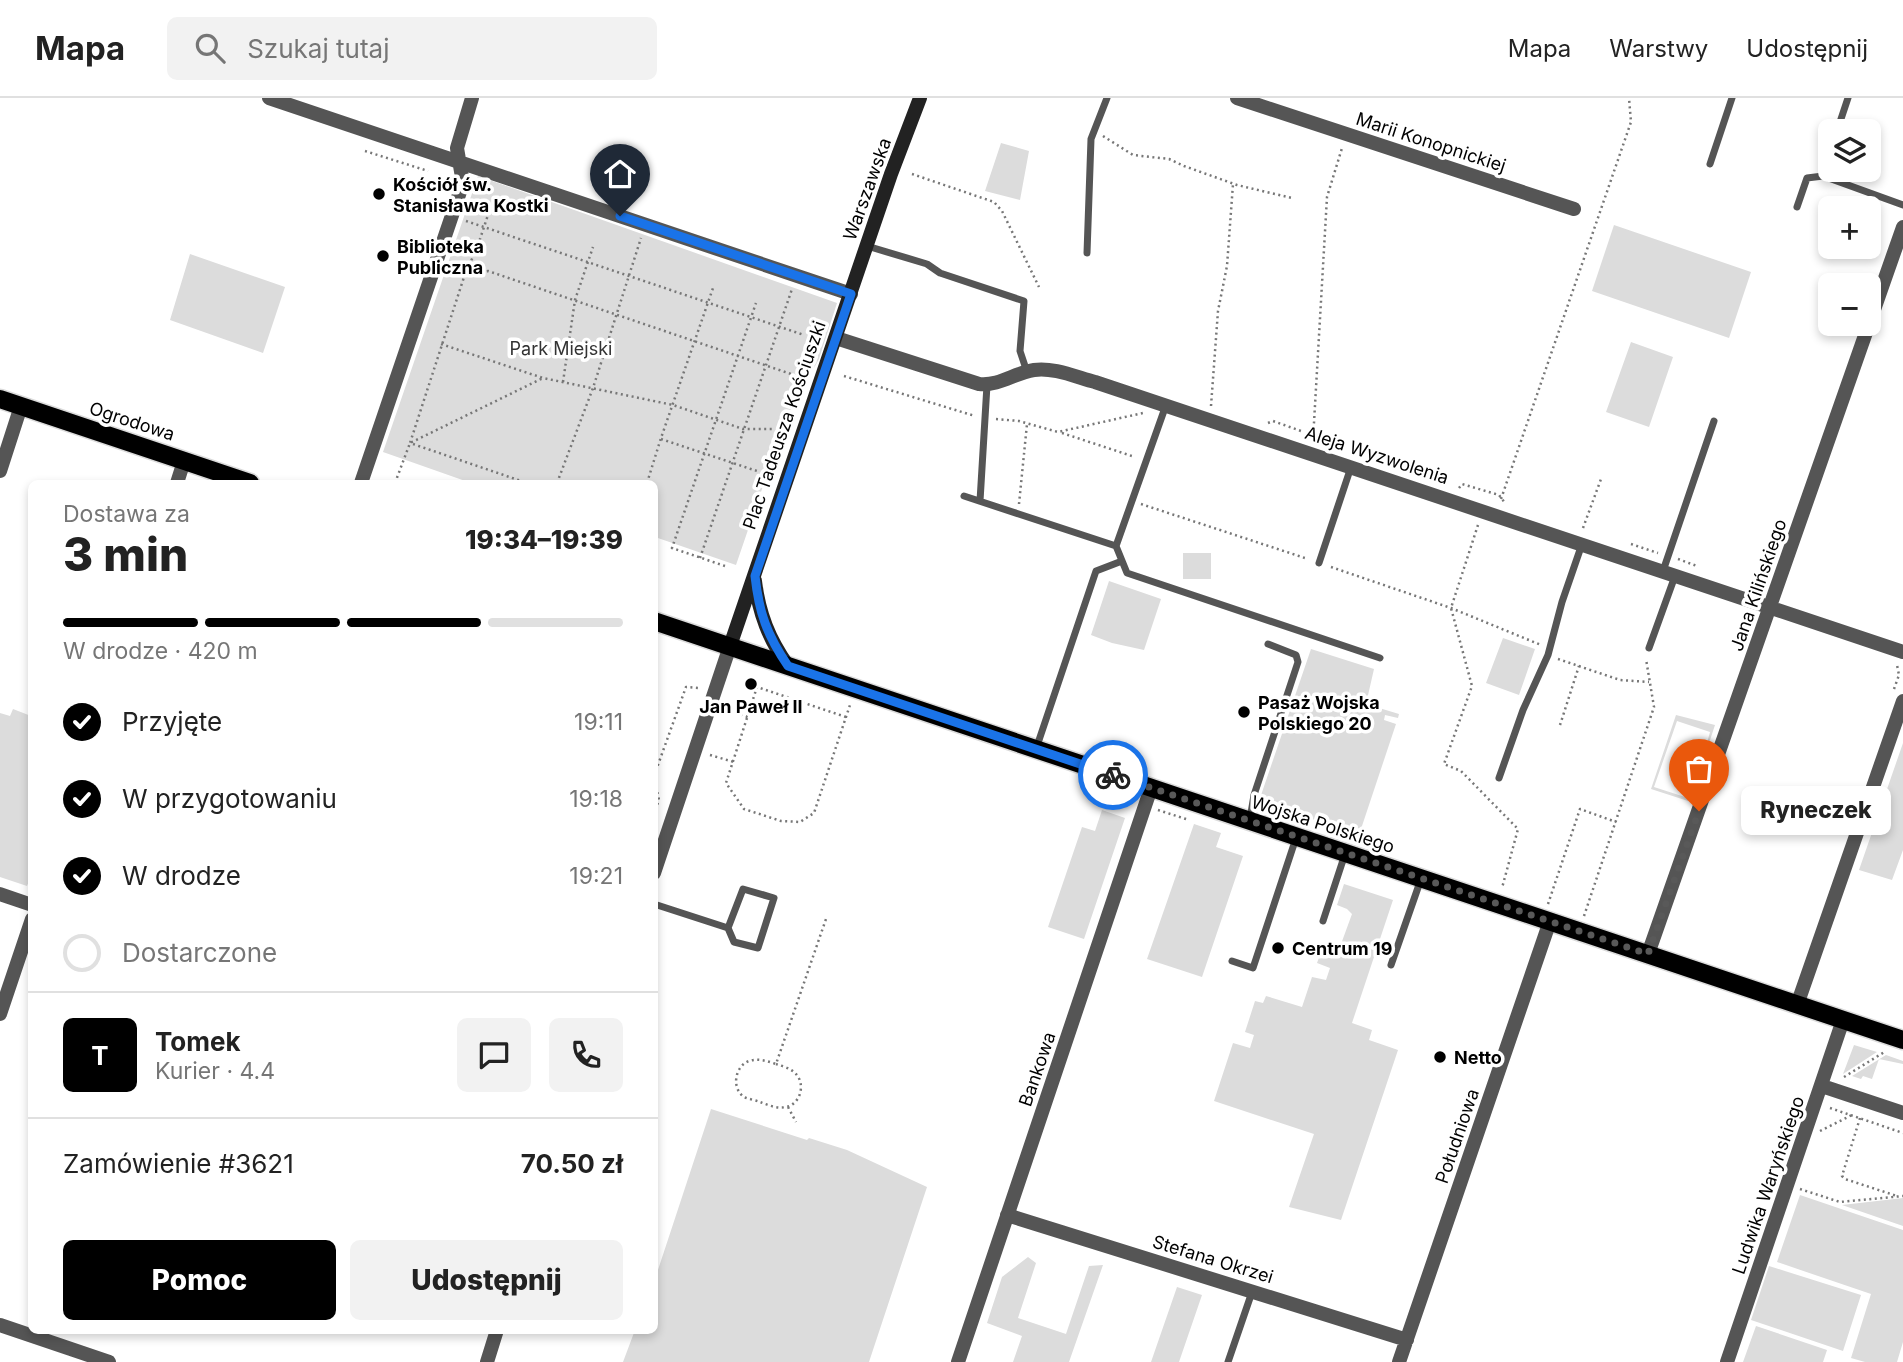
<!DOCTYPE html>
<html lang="pl">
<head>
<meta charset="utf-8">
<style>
	body { margin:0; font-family:Inter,sans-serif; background:#f2f2f2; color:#222; height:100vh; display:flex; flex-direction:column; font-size:26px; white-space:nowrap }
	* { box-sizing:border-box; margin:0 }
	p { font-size:23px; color:#767676 }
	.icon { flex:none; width:38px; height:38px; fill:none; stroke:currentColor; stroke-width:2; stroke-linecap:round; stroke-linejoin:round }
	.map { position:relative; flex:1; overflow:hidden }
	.sheet { position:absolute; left:28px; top:382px; width:630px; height:854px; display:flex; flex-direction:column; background:#fff; border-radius:10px; box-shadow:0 4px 10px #0003 }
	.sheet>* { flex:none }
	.tools { position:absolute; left:1818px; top:21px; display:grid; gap:14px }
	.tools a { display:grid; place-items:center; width:63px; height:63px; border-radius:10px; background:#fff; box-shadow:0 4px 10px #0003; font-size:35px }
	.pin { position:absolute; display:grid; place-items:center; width:60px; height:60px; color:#fff; margin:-72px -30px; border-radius:50% 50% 50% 0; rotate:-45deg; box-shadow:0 0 7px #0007 }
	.pin .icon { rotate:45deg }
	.courier { position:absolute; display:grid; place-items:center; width:70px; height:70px; margin:-35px; border:5px solid #1a73e8; border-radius:50%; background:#fff; color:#222; box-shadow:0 2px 9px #0007 }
	.bubble { position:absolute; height:49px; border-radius:10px; background:#fff; box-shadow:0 4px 10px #0003; font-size:23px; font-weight:800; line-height:49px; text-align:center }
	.head em { font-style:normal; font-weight:800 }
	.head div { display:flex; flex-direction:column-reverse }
	.head { display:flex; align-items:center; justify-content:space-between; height:119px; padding:0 35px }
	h1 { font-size:46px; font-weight:800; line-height:52px }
	.bar { display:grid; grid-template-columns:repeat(4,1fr); gap:10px 7px; align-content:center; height:84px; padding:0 35px }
	.bar i { height:9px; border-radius:5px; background:#e0e0e0 }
	.bar .selected { background:#000 }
	.bar p { grid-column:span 4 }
	.line { display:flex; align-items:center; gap:18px; padding:0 35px; border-top:2px solid #e0e0e0 }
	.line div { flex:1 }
	.round { display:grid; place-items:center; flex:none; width:74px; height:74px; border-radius:10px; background:#f2f2f2 }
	ol { padding:0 35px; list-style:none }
	li { display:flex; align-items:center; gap:21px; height:77px }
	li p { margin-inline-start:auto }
	li .icon { padding:7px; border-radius:50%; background:#000; color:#fff; stroke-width:4 }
	li:last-child { color:#767676 }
	li i { width:38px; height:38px; border:4px solid #e0e0e0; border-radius:50% }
	.primary-button { display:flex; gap:14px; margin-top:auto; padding:14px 35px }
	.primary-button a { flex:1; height:80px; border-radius:10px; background:#000; color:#fff; font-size:28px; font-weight:800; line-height:80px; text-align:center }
	.primary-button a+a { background:#f2f2f2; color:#222 }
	header { display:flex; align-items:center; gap:42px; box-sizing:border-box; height:98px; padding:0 35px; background:#fff; border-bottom:2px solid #e0e0e0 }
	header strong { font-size:33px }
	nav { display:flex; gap:38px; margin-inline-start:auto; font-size:24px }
	.search { width:490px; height:63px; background:#f2f2f2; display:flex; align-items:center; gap:18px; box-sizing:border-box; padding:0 24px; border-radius:10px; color:#767676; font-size:26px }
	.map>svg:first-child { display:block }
	.green { fill:#dcdcdc }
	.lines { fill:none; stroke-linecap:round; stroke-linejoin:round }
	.primary-casing { stroke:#dbdbdb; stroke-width:21 }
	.path { stroke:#777; stroke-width:2.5; stroke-dasharray:2 3.5; stroke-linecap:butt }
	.service { stroke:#555; stroke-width:7 }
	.minor { stroke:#555; stroke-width:14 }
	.tertiary { stroke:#555; stroke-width:14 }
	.secondary { stroke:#222; stroke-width:14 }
	.primary { stroke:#000; stroke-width:18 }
	.done { stroke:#595959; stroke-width:7; stroke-dasharray:0 12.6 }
	.route { stroke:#1a73e8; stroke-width:9 }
	.poi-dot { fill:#000; stroke:#fff; stroke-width:2.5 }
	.labels { text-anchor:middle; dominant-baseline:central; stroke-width:7; stroke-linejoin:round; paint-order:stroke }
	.street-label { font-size:18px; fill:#000; stroke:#fff }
	.poi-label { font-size:18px; font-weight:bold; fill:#000; stroke:#fff; text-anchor:start }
	.park-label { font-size:18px; fill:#333; stroke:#fff }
</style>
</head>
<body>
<header>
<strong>Mapa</strong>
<div class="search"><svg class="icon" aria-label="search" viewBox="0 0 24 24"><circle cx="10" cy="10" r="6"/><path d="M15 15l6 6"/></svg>Szukaj tutaj</div>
<nav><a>Mapa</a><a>Warstwy</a><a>Udostępnij</a></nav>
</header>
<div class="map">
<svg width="1903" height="1264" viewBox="0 0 1903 1264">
	<rect width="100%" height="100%" fill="#fff"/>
	<path class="green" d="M1001 45 1029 53 1020 102 985 93Z
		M478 78 837 205 819 261 787 318 736 467 655 439 654 385H471L383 354Z
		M1614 127 1751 174 1729 240 1592 193Z
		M190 156 285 189 263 255 170 222Z
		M1631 244 1673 259 1649 329 1606 314Z
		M1183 455H1211V481H1183Z
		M1109 483 1161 501 1144 552 1112 545 1091 537Z
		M1503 540 1535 551 1519 597 1486 585Z
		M1311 551 1374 571 1366 606 1399 616 1398 620 1385 617 1384 622 1396 626 1359 737 1259 703Z
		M13 611 31 618 32 776 27 788 0 779V615L10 618Z
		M1676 617 1715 627 1709 645H1707L1710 634 1677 623 1654 689 1688 700 1694 687 1688 703 1651 691Z
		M1903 645V752L1892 782 1859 772Z
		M1102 712 1125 720 1084 841 1048 829 1082 729 1095 733Z
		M1194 726 1221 735 1216 749 1243 758 1202 879 1147 861Z
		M1344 786 1393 802 1352 925 1372 932 1369 942 1398 952 1341 1122 1289 1109 1314 1036 1214 1003 1233 945 1250 950 1254 937 1245 934 1255 903 1263 905 1266 898 1302 909 1312 879 1326 882 1330 870 1317 865 1322 851 1337 857 1352 816 1347 811 1337 807Z
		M1854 947 1877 954 1843 976Z
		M1886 957 1903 963V966L1879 961 1872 981 1863 978 1861 981 1852 978Z
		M711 1011 807 1042 809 1040 847 1052 927 1089 869 1264H623L635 1232H654L655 1181Z
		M1800 1097 1903 1132V1244L1897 1264H1865L1851 1260 1871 1196 1777 1164Z
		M1903 1100V1128L1842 1107Z
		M1028 1159 1036 1165 1018 1220 1066 1236 1089 1168 1103 1167 1069 1264H1013L1022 1238 987 1225 1002 1179Z
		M1769 1168 1861 1197 1843 1253 1751 1222Z
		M1177 1189 1202 1197 1179 1264H1151Z
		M1756 1228 1827 1252 1823 1264H1743Z"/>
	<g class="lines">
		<g class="primary-casing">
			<path id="primary" d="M0 301 250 385
				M654 523 1903 942"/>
		</g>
		<path class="path" d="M1103 38 1133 57 1169 61 1184 68 1237 87 1292 100
			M365 53 428 73
			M912 76 994 104 1002 113 1039 189
			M489 114 477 150 465 176 410 345 527 385
			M466 123 804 237
			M465 176 488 173 791 276
			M441 246 543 280 673 307 743 331H772
			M844 278 975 318
			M563 284 575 202 593 149
			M1211 308 1218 213 1227 168 1233 86
			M996 321 1019 323 1058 334 1143 315
			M1268 325 1273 323 1301 333 1302 336
			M1062 335 1135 359
			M661 341 757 373
			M1313 342 1327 99 1342 50
			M1356 357 1358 352 1404 366V373
			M395 385 410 345 543 280
			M557 385 593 290 641 140
			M647 385 661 340 713 190
			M1459 390 1462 386 1499 397 1505 405
			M1501 401 1631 24 1629 0
			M1019 406 1027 326
			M1141 406 1308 461
			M1478 427 1451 510 1472 588 1444 666 1461 673 1518 731 1502 790
			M1583 430 1601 381
			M1631 446 1658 455
			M700 460 792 191
			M1678 461 1697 468
			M725 468 672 450 756 205
			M1331 469 1451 510 1541 547
			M1558 561 1620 582 1649 584
			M1894 591 1899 577 1897 567
			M725 611 748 619
			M846 619 757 589 726 685 744 711 781 723 800 724 814 715 851 604
			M1560 627 1579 568
			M710 657 734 664
			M654 678 686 589 699 590
			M654 678 659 702 654 715
			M1158 712 1189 722
			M1548 806 1580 711 1616 724
			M1584 818 1654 609 1646 561
			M776 966C782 968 790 970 795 975 806 985 801 1006 786 1009 777 1011 768 1007 760 1004 755 1002 748 1001 744 999 731 990 735 968 749 963 758 960 767 963 776 966L826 821
			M1844 979 1886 953
			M788 1009 796 1024
			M1830 1010 1903 1035
			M1860 1020 1842 1078 1845 1081 1897 1098
			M1820 1033 1852 1017
			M1800 1091 1840 1104 1903 1098"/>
		<path class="service" d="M1837 33 1848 0
			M1830 54 1823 78 1903 107
			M1710 66 1732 0
			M1797 109 1807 80 1823 78
			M867 148 927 166 940 175 1024 203 1020 253 1027 274
			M1087 155 1091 41 1107 0
			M964 398 1116 448 1166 307
			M980 403 987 287
			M1116 448 1127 475 1380 560
			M1319 465 1351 369
			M1663 473 1714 323
			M1649 550 1675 478
			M1036 651 1096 473 1122 463
			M1499 680 1523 612 1548 557 1562 504 1582 446
			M1250 721 1254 697 1298 564 1296 557 1268 546
			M743 791 774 800 758 850 734 844 728 830Z
			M654 806 728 830
			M1323 823 1345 756
			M1232 863 1253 870 1296 740
			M1391 867 1421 781
			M1228 1264 1252 1194"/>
		<path class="minor" d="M269 0 851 196
			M1237 0 1574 111
			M836 240 979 286C1000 288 1014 275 1034 272 1053 269 1076 279 1095 284L1903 554
			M0 373 21 308
			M177 385 184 363
			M361 385 463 85 457 50 472 0
			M0 796 32 807
			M1648 856 1903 129
			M1797 907 1903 603
			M0 916 32 821
			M1822 988 1903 1015
			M1007 1117 1407 1242
			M958 1264 1151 690
			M1399 1264 1550 823
			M1727 1264 1843 922"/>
		<path class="tertiary" d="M654 775 730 548
			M0 1227 109 1264
			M487 1264 497 1232"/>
		<path class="secondary" d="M755 483C759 516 769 541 788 568
			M730 548 891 76 920 0"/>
		<use href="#primary" class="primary"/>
	</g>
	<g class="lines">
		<path class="done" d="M1113 677 1648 856 1699 713"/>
		<path class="route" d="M620 118 851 196 755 478C759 515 767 537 788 568L1113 677"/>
	</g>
	<g class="poi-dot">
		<circle cx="379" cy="96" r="7"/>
		<circle cx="383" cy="158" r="7"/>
		<circle cx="751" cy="586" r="7"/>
		<circle cx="1244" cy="614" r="7"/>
		<circle cx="1278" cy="850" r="7"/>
		<circle cx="1440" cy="959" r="7"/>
	</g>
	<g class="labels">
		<g class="street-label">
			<text transform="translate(1431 44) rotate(18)">Marii Konopnickiej</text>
			<text transform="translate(867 91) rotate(-70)">Warszawska</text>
			<text transform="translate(132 323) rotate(18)">Ogrodowa</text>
			<text transform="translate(784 327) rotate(-71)">Plac Tadeusza Kościuszki</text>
			<text transform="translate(1377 357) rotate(18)">Aleja Wyzwolenia</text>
			<text transform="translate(1758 487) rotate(-71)">Jana Kilińskiego</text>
			<text transform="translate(1323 726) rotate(18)">Wojska Polskiego</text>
			<text transform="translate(1037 971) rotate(-71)">Bankowa</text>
			<text transform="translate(1457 1038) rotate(-71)">Południowa</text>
			<text transform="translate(1768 1087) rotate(-71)">Ludwika Waryńskiego</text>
			<text transform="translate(1213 1161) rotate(17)">Stefana Okrzei</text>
		</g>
		<g class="poi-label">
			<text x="393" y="86">Kościół św.<tspan x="393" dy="21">Stanisława Kostki</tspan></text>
			<text x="397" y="148">Biblioteka<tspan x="397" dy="21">Publiczna</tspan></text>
			<text x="1258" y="604">Pasaż Wojska<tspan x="1258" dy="21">Polskiego 20</tspan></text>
			<text x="751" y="608" text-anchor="middle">Jan Paweł II</text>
			<text x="1292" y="850">Centrum 19</text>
			<text x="1454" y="959">Netto</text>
		</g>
		<g class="park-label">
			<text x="561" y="250">Park Miejski</text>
		</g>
	</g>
</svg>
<div class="tools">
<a><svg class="icon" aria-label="layers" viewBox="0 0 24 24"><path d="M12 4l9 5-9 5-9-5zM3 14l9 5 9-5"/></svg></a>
<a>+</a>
<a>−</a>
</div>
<div class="pin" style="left:1699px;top:713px;background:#ea580c"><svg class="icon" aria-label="bag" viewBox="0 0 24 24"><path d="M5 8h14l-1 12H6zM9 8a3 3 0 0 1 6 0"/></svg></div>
<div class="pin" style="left:620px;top:118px;background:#1f2937"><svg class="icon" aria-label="home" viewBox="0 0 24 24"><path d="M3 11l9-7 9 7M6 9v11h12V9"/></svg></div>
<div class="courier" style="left:1113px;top:677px"><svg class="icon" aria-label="bike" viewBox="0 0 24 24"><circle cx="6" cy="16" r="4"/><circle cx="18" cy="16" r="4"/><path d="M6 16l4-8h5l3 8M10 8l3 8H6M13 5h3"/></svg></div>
<div class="bubble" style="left:1741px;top:688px;width:150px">Ryneczek</div>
<section class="sheet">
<div class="head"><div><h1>3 min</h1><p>Dostawa za</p></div><em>19:34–19:39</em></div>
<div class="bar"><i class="selected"></i><i class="selected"></i><i class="selected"></i><i></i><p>W drodze · 420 m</p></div>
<ol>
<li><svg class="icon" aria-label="check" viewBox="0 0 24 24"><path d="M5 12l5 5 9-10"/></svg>Przyjęte<p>19:11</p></li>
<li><svg class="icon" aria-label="check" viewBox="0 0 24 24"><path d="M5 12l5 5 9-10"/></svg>W przygotowaniu<p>19:18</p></li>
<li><svg class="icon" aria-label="check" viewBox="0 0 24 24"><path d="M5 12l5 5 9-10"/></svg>W drodze<p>19:21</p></li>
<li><i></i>Dostarczone</li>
</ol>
<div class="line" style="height:126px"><b class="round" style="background:#000;color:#fff">T</b><div><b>Tomek</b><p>Kurier · 4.4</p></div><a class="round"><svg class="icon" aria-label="chat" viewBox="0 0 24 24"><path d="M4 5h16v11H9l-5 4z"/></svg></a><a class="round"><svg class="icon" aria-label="phone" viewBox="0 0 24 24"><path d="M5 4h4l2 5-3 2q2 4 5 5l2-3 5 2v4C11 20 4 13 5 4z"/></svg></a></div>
<div class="line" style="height:91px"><div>Zamówienie #3621</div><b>70.50 zł</b></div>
<div class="primary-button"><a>Pomoc</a><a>Udostępnij</a></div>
</section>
</div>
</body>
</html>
